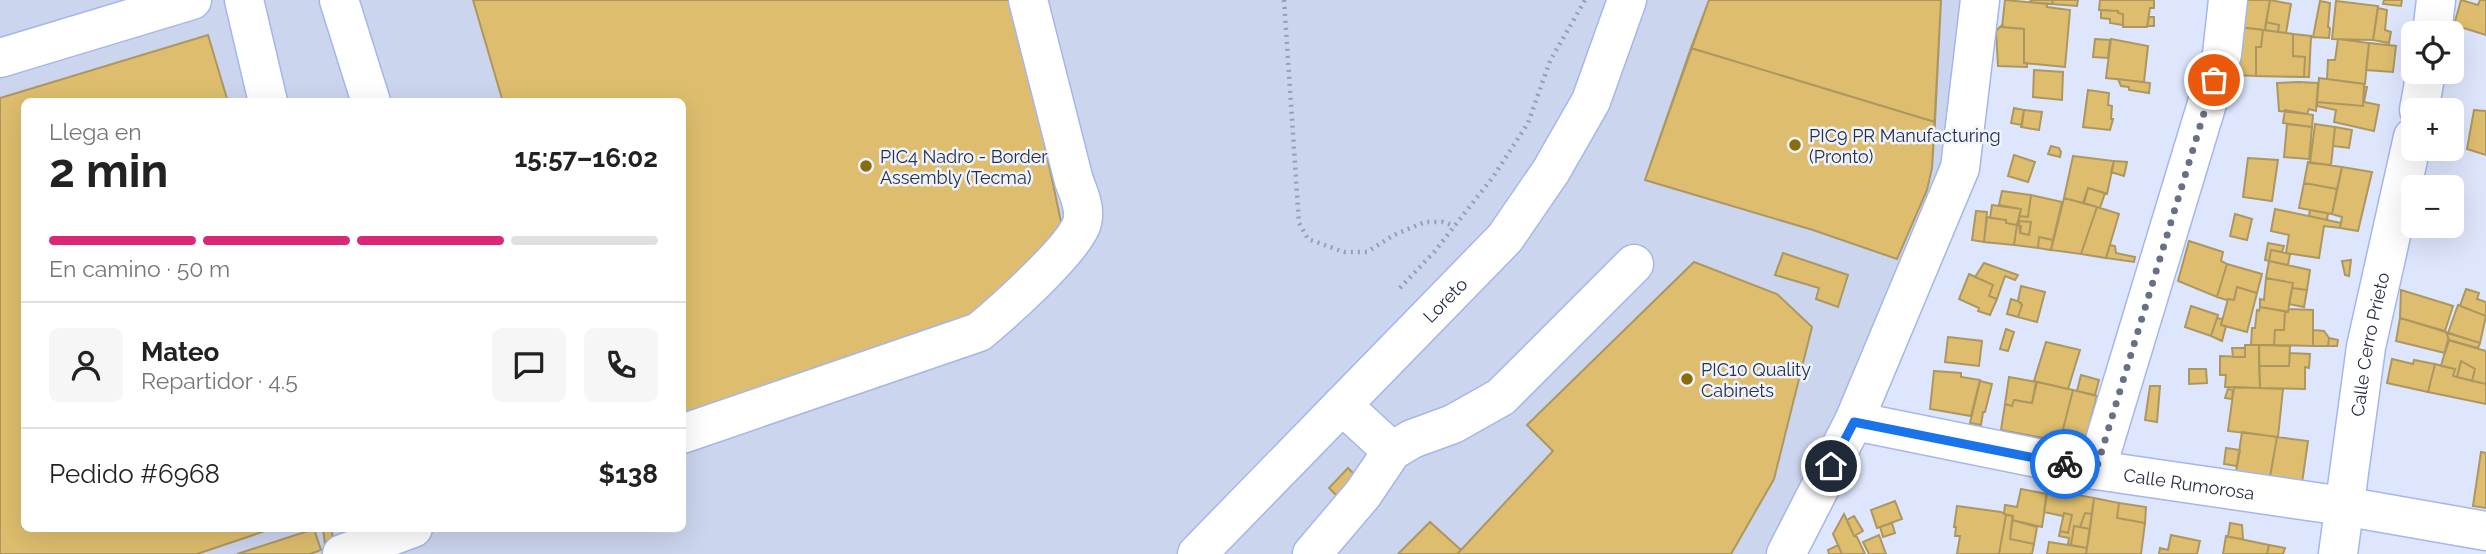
<!DOCTYPE html>
<html lang="es">
<head>
<meta charset="utf-8">
<style>
	body { margin:0; font-family:Raleway,sans-serif; background:#f6f6f6; color:#222; height:100vh; display:flex; flex-direction:column; font-size:26px; white-space:nowrap }
	* { box-sizing:border-box; margin:0 }
	p { font-size:23px; color:#767676 }
	.icon { flex:none; width:38px; height:38px; fill:none; stroke:currentColor; stroke-width:2; stroke-linecap:round; stroke-linejoin:round }
	.map { position:relative; flex:1; overflow:hidden }
	.panel { position:absolute; left:21px; top:98px; width:665px; height:434px; display:flex; flex-direction:column; background:#fff; border-radius:10px; box-shadow:0 7px 28px #0002 }
	.panel>* { flex:none }
	.fabs { position:absolute; left:2401px; top:21px; display:grid; gap:14px }
	.fabs a { display:grid; place-items:center; width:63px; height:63px; border-radius:10px; background:#fff; box-shadow:0 7px 28px #0002; font-size:35px }
	.pin { position:absolute; display:grid; place-items:center; width:60px; height:60px; color:#fff; margin:-30px; border:4px solid #fff; border-radius:50%; box-shadow:0 2px 7px #0007 }
	.courier { position:absolute; display:grid; place-items:center; width:70px; height:70px; margin:-35px; border:5px solid #1a73e8; border-radius:50%; background:#fff; color:#222; box-shadow:0 2px 9px #0007 }
	.headline em { font-style:normal; font-weight:700 }
	.headline div { display:flex; flex-direction:column-reverse }
	.headline { display:flex; align-items:center; justify-content:space-between; height:119px; padding:0 28px }
	h1 { font-size:46px; font-weight:700; line-height:52px }
	.bar { display:grid; grid-template-columns:repeat(4,1fr); gap:10px 7px; align-content:center; height:84px; padding:0 28px }
	.bar i { height:9px; border-radius:5px; background:#e0e0e0 }
	.bar .selected { background:#db2777 }
	.bar p { grid-column:span 4 }
	.line { display:flex; align-items:center; gap:18px; padding:0 28px; border-top:2px solid #e0e0e0 }
	.line div { flex:1 }
	.round { display:grid; place-items:center; flex:none; width:74px; height:74px; border-radius:10px; background:#f6f6f6 }
	.map>svg:first-child { display:block }
	.built { fill:#ccd5ee; fill-rule:evenodd }
	.building { fill:#debe6e; stroke:#ad9760; stroke-width:2 }
	.lines { fill:none; stroke-linecap:round; stroke-linejoin:round }
	.minor-casing { stroke:#a4b7ec; stroke-width:41 }
	.path { stroke:#979fb5; stroke-width:4.5; stroke-dasharray:2 5; stroke-linecap:butt }
	.minor { stroke:#fff; stroke-width:38 }
	.done { stroke:#677085; stroke-width:7; stroke-dasharray:0 12.6 }
	.route { stroke:#1a73e8; stroke-width:9 }
	.poi-dot { fill:#8a6c0c; stroke:#eff3fe; stroke-width:2.5 }
	.labels { text-anchor:middle; dominant-baseline:central; stroke-width:5; stroke-linejoin:round; paint-order:stroke }
	.poi-label { font-size:18px; fill:#283045; stroke:#eff3fe; text-anchor:start }
	.street-label { font-size:18px; fill:#283045; stroke:#eff3fe }
</style>
</head>
<body>
<div class="map">
<svg width="2486" height="554" viewBox="0 0 2486 554">
	<rect width="100%" height="100%" fill="#dde6fc"/>
	<path class="built" d="M0 0H1964L1942 190 1836 418 1765 554H0ZM24 102H682V528H24Z"/>
	<path class="building" d="M473 0H1014L1063 231 991 312 682 421V102H503Z
		M1709 0H1941L1932 168 1927 190 1897 259 1813 230 1645 180Z
		M1709 0H1941L1935 122 1691 48Z
		M2005 0 2047 4V7L2070 10 2065 67 2024 63V29L2002 27Z
		M2031 0H2053L2052 4 2030 2Z
		M2053 0H2078L2077 6 2052 4Z
		M2100 0H2154V8H2150L2147 27H2123V14L2118 13V11L2099 10Z
		M2244 0H2270L2265 30 2238 27Z
		M2270 0 2291 4 2286 33 2278 32 2279 25 2266 22Z
		M2384 0H2402L2401 6 2383 4Z
		M2461 0 2478 5 2480 0H2486V35L2454 25Z
		M2320 1 2330 3 2328 27 2330 28 2329 38 2313 37Z
		M2336 1 2378 6 2373 40 2332 39Z
		M2378 8 2387 10 2385 30 2391 32 2389 43 2373 40Z
		M2101 10 2118 11V13L2123 14V25L2110 23V19L2101 18Z
		M2149 17H2154V26H2147Z
		M2266 22 2279 25 2278 32 2265 30Z
		M2003 24 2002 27 2024 29V63H2027V67L1998 66 1996 31Z
		M2238 27 2263 30 2261 47H2256V76L2234 75Z
		M2263 30 2293 34V56L2305 57 2304 77 2256 76V47H2261Z
		M2293 34 2311 36 2309 77H2304L2305 57 2293 56Z
		M208 35 228 102H24V528H274L197 554H0V98Z
		M2095 39 2110 40 2108 58 2093 57Z
		M2111 39 2148 46 2144 82 2106 78Z
		M2338 39 2369 43 2365 84 2327 79 2328 60H2335Z
		M2369 43 2396 46 2393 72 2366 70Z
		M1691 48 1935 122 1932 168 1927 190 1897 259 1813 230 1645 180Z
		M2034 70 2063 72 2062 100 2033 97Z
		M2319 78 2364 84 2363 106 2317 102Z
		M2118 79 2150 83 2149 93 2129 90V87L2121 86Z
		M2299 82 2318 83 2316 111 2309 109 2307 114 2279 111 2277 83Z
		M2364 87H2367L2364 102 2379 105 2374 131 2334 122 2336 110 2317 106V102L2363 106Z
		M2088 90 2109 93 2108 105 2112 106 2111 119H2113L2110 130 2083 127Z
		M2014 108 2024 110 2022 125 2011 123Z
		M2024 110 2042 112 2039 130 2021 127Z
		M2285 110 2313 115 2312 127 2283 123Z
		M2474 110 2486 111V155L2467 149Z
		M2287 124 2312 127 2309 159 2284 157Z
		M2315 124 2335 127 2331 165 2310 163Z
		M2335 127 2352 130 2349 148 2333 146Z
		M2051 146 2059 148 2061 152 2060 157 2048 154Z
		M2014 155 2035 162 2028 182 2008 176Z
		M2073 156 2114 161 2107 194 2088 188 2083 203 2064 198Z
		M2248 158 2278 160 2272 201 2243 197Z
		M2114 161 2127 162 2124 176 2111 172Z
		M2308 162 2342 167 2337 189 2304 183Z
		M2342 167 2372 172 2358 231 2340 228 2342 217 2332 214Z
		M2304 183 2337 189 2332 214 2299 208Z
		M2088 188 2105 193 2100 208 2084 203Z
		M2002 191 2031 195 2028 217 2019 216 2021 209 1999 205Z
		M2031 195 2062 202 2053 240 2039 237 2038 248 2014 245 2017 225 2021 226 2020 233 2029 235 2031 222 2019 221V216L2028 217Z
		M2064 198 2097 207 2081 254 2051 250Z
		M1992 205 2021 209 2017 225 2006 223V220L1990 218Z
		M2097 207 2119 214 2106 258 2081 254Z
		M2275 209 2341 223 2340 228 2324 226 2319 258 2286 253 2289 235 2271 231Z
		M2310 210 2328 213 2327 220 2309 216Z
		M1976 211 1987 212 1984 242 1972 240Z
		M2235 214 2252 219 2247 240 2230 236Z
		M1987 217 2006 220V223L2017 225 2014 245 1984 242Z
		M2019 221 2031 222 2029 235 2020 233Z
		M2039 237 2053 240 2051 250 2038 248Z
		M2189 241 2223 252 2221 261 2227 264 2217 297 2178 281Z
		M2268 243 2284 246 2282 252 2271 250 2269 261 2265 260Z
		M2110 245 2115 246 2116 253 2135 257 2134 262 2106 258Z
		M2271 250 2290 254 2288 265 2269 261Z
		M1783 253 1848 275 1838 307 1816 299 1819 288 1775 275Z
		M2351 260 2349 276 2345 275 2342 261Z
		M2269 261 2310 270 2307 290 2292 288 2293 283 2266 278Z
		M1694 262 1777 294 1812 327 1774 479 1731 554H1398L1430 522 1461 550 1553 451 1527 425Z
		M1984 263 2018 275 2015 280 2005 276 1997 299 1989 296 1993 285 1975 277Z
		M2227 264 2262 274 2257 293 2237 287 2234 300 2228 299 2227 300 2217 297Z
		M1969 274 1993 285 1989 296 1997 299 1990 315 1978 311 1979 308 1959 299Z
		M2266 278 2293 283 2288 312 2260 307V299L2264 300Z
		M2021 286 2045 292 2037 322 2018 317 2022 305 2018 301Z
		M2237 287 2257 293 2247 332 2221 325 2228 299 2234 300Z
		M2292 288 2307 290 2304 307 2289 304Z
		M2466 289 2479 293 2477 299 2486 302V316L2460 306Z
		M2401 290 2453 306 2445 331 2400 318Z
		M2011 299 2020 302 2022 305 2018 317 2007 314Z
		M2458 305 2486 316 2480 343 2448 333Z
		M2191 306 2218 315 2211 336 2185 327Z
		M2260 307 2285 311 2284 330H2275L2274 345H2251L2252 328H2255L2257 310 2259 311Z
		M2289 309 2313 310V346L2274 345 2275 330H2284L2285 311 2288 312Z
		M2217 318 2222 319 2221 325 2226 326 2222 341 2211 336Z
		M2400 318 2446 332 2449 340 2445 353 2396 341Z
		M2006 329 2014 332 2008 351 2000 349Z
		M2313 330 2324 331 2329 338 2328 346H2313Z
		M2446 332 2480 343 2478 348 2449 340Z
		M1948 337 1982 341 1979 366 1945 362Z
		M2329 338 2338 340 2337 346H2328Z
		M2448 340 2486 351V384L2472 381 2475 369 2461 361 2457 377 2453 376 2455 369 2441 366Z
		M2046 342 2080 350 2068 389 2034 381Z
		M2245 345H2259L2260 388 2225 387 2226 375H2220V356L2245 357Z
		M2259 345 2290 346 2289 366H2259Z
		M2232 348H2245V357H2233Z
		M2290 353 2310 354 2309 368 2305 367V389L2260 388 2259 366H2289Z
		M2392 359 2413 364 2414 360 2435 364 2428 392 2387 383Z
		M2461 361 2475 369 2472 381 2457 377Z
		M2435 364 2455 369 2453 376 2486 384V404L2428 392Z
		M2189 369H2206L2207 383 2189 384Z
		M1934 371 1961 373V377L1980 380 1971 416 1930 409Z
		M2081 375 2099 380 2095 395 2077 391Z
		M2009 377 2036 382 2032 403 2014 400 2012 406 2005 404Z
		M1980 381 1992 384 1985 412H1983L1981 425 1970 423Z
		M2037 382 2073 390 2060 441 2001 430 2005 404 2012 406 2014 400 2032 403Z
		M2150 386H2160L2157 422 2145 420Z
		M2234 387 2283 389 2278 437 2228 431Z
		M2228 389 2233 390 2232 399 2225 398Z
		M2073 390 2097 396 2084 446 2060 441Z
		M2242 432 2277 437 2270 477 2236 472Z
		M2277 437 2308 441 2302 483 2270 477Z
		M2226 448 2240 450 2237 466 2224 464Z
		M2481 452 2486 453V508L2473 506Z
		M1348 468 1359 479 1340 499 1329 488Z
		M2021 489 2047 494 2042 527 2012 520 2013 516 2004 514 2005 505 2017 507Z
		M2047 489 2094 498 2092 514 2085 513 2080 527 2074 526 2071 545 2068 544 2069 538 2059 536 2060 531 2068 533 2072 515 2064 513 2063 516 2044 512Z
		M2094 498 2119 503 2117 518 2145 523 2141 554H2086Z
		M1895 501 1902 519 1877 528 1871 510Z
		M2119 503 2146 507 2145 523 2117 518Z
		M1957 506 2001 512 2006 515 1999 554H1957L1960 536H1955L1956 527H1954Z
		M2064 513 2072 515 2068 533 2060 531Z
		M2085 513 2092 514 2090 529 2080 527Z
		M1844 514 1854 536 1857 537 1865 554H1842L1833 534Z
		M2006 515 2013 516 2010 539 2034 544 2032 554H1999Z
		M1854 516 1863 531 1854 536 1847 520Z
		M2012 520 2037 527 2034 544 2010 539Z
		M1430 522 1461 550 1457 554H1398Z
		M1892 523 1895 533 1883 537 1880 527Z
		M2230 523 2242 525 2243 539 2228 537Z
		M2074 526 2090 529 2087 548 2071 545Z
		M331 528 334 542 325 544 323 529Z
		M314 529 321 550 310 554H237Z
		M1879 535 1886 554H1869L1863 542Z
		M2171 535 2200 541 2197 554H2159L2160 548 2168 550Z
		M2226 536 2269 545 2267 554H2223Z
		M2049 542 2087 548 2086 554H2047Z
		M1838 545 1842 554H1829L1828 550Z
		M2269 545 2285 548 2283 554H2267Z"/>
	<g class="lines">
		<g class="minor-casing">
			<g id="minor">
				<path d="M244 0 268 102"/>
				<path d="M339 0 371 102"/>
				<path d="M2432 33 2436 0"/>
				<path d="M0 58 192 0"/>
				<path d="M2419 110 2426 72"/>
				<path d="M1342 405 1392 451"/>
				<path id="s1" d="M1854 421 2096 470 2343 506 2486 531"/>
				<path d="M682 434 979 332C1002 313 1074 249 1082 223 1086 209 1079 194 1074 181L1028 0"/>
				<path d="M2096 470 2222 54 2228 0"/>
				<path d="M342 554 413 528"/>
				<path id="s2" d="M1197 554 1505 238 1551 171 1591 101 1627 0"/>
				<path d="M1312 554 1363 494 1392 451 1412 439 1453 424 1501 397 1634 264"/>
				<path d="M1786 554 1854 421 1960 168 1980 0"/>
				<path id="s3" d="M2338 554 2366 347 2413 137"/>
			</g>
		</g>
		<path class="path" d="M1284 0 1299 223 1308 239 1344 252H1367L1394 235 1425 222H1443L1455 226
			M1400 288 1435 251 1493 177 1528 123 1550 61 1585 0"/>
		<use href="#minor" class="minor"/>
	</g>
	<g class="lines">
		<path class="done" d="M2065 464 2096 470 2214 80"/>
		<path class="route" d="M1831 466 1854 422 2065 464"/>
	</g>
	<g class="poi-dot">
		<circle cx="1795" cy="145" r="7"/>
		<circle cx="866" cy="166" r="7"/>
		<circle cx="1687" cy="379" r="7"/>
	</g>
	<g class="labels">
		<g class="poi-label">
			<text x="1809" y="135">PIC9 PR Manufacturing<tspan x="1809" dy="21">(Pronto)</tspan></text>
			<text x="880" y="156">PIC4 Nadro - Border<tspan x="880" dy="21">Assembly (Tecma)</tspan></text>
			<text x="1701" y="369">PIC10 Quality<tspan x="1701" dy="21">Cabinets</tspan></text>
		</g>
		<g class="street-label">
			<text stroke="none"><textPath href="#s2" startOffset="355">Loreto</textPath></text>
			<text stroke="none"><textPath href="#s3" startOffset="212">Calle Cerro Prieto</textPath></text>
			<text stroke="none"><textPath href="#s1" startOffset="341">Calle Rumorosa</textPath></text>
		</g>
	</g>
</svg>
<div class="fabs">
<a><svg class="icon" aria-label="locate" viewBox="0 0 24 24"><circle cx="12" cy="12" r="6"/><path d="M12 2v4M12 18v4M2 12h4M18 12h4"/></svg></a>
<a>+</a>
<a>−</a>
</div>
<div class="pin" style="left:2214px;top:80px;background:#ea580c"><svg class="icon" aria-label="bag" viewBox="0 0 24 24"><path d="M5 8h14l-1 12H6zM9 8a3 3 0 0 1 6 0"/></svg></div>
<div class="pin" style="left:1831px;top:466px;background:#1f2937"><svg class="icon" aria-label="home" viewBox="0 0 24 24"><path d="M3 11l9-7 9 7M6 9v11h12V9"/></svg></div>
<div class="courier" style="left:2065px;top:464px"><svg class="icon" aria-label="bike" viewBox="0 0 24 24"><circle cx="6" cy="16" r="4"/><circle cx="18" cy="16" r="4"/><path d="M6 16l4-8h5l3 8M10 8l3 8H6M13 5h3"/></svg></div>
<section class="panel">
<div class="headline"><div><h1>2 min</h1><p>Llega en</p></div><em>15:57–16:02</em></div>
<div class="bar"><i class="selected"></i><i class="selected"></i><i class="selected"></i><i></i><p>En camino · 50 m</p></div>
<div class="line" style="height:126px"><a class="round"><svg class="icon" aria-label="person" viewBox="0 0 24 24"><circle cx="12" cy="8" r="4"/><path d="M4 21q1-7 8-7t8 7"/></svg></a><div><b>Mateo</b><p>Repartidor · 4.5</p></div><a class="round"><svg class="icon" aria-label="chat" viewBox="0 0 24 24"><path d="M4 5h16v11H9l-5 4z"/></svg></a><a class="round"><svg class="icon" aria-label="phone" viewBox="0 0 24 24"><path d="M5 4h4l2 5-3 2q2 4 5 5l2-3 5 2v4C11 20 4 13 5 4z"/></svg></a></div>
<div class="line" style="height:91px"><div>Pedido #6968</div><b>$138</b></div>
</section>
</div>
</body>
</html>
